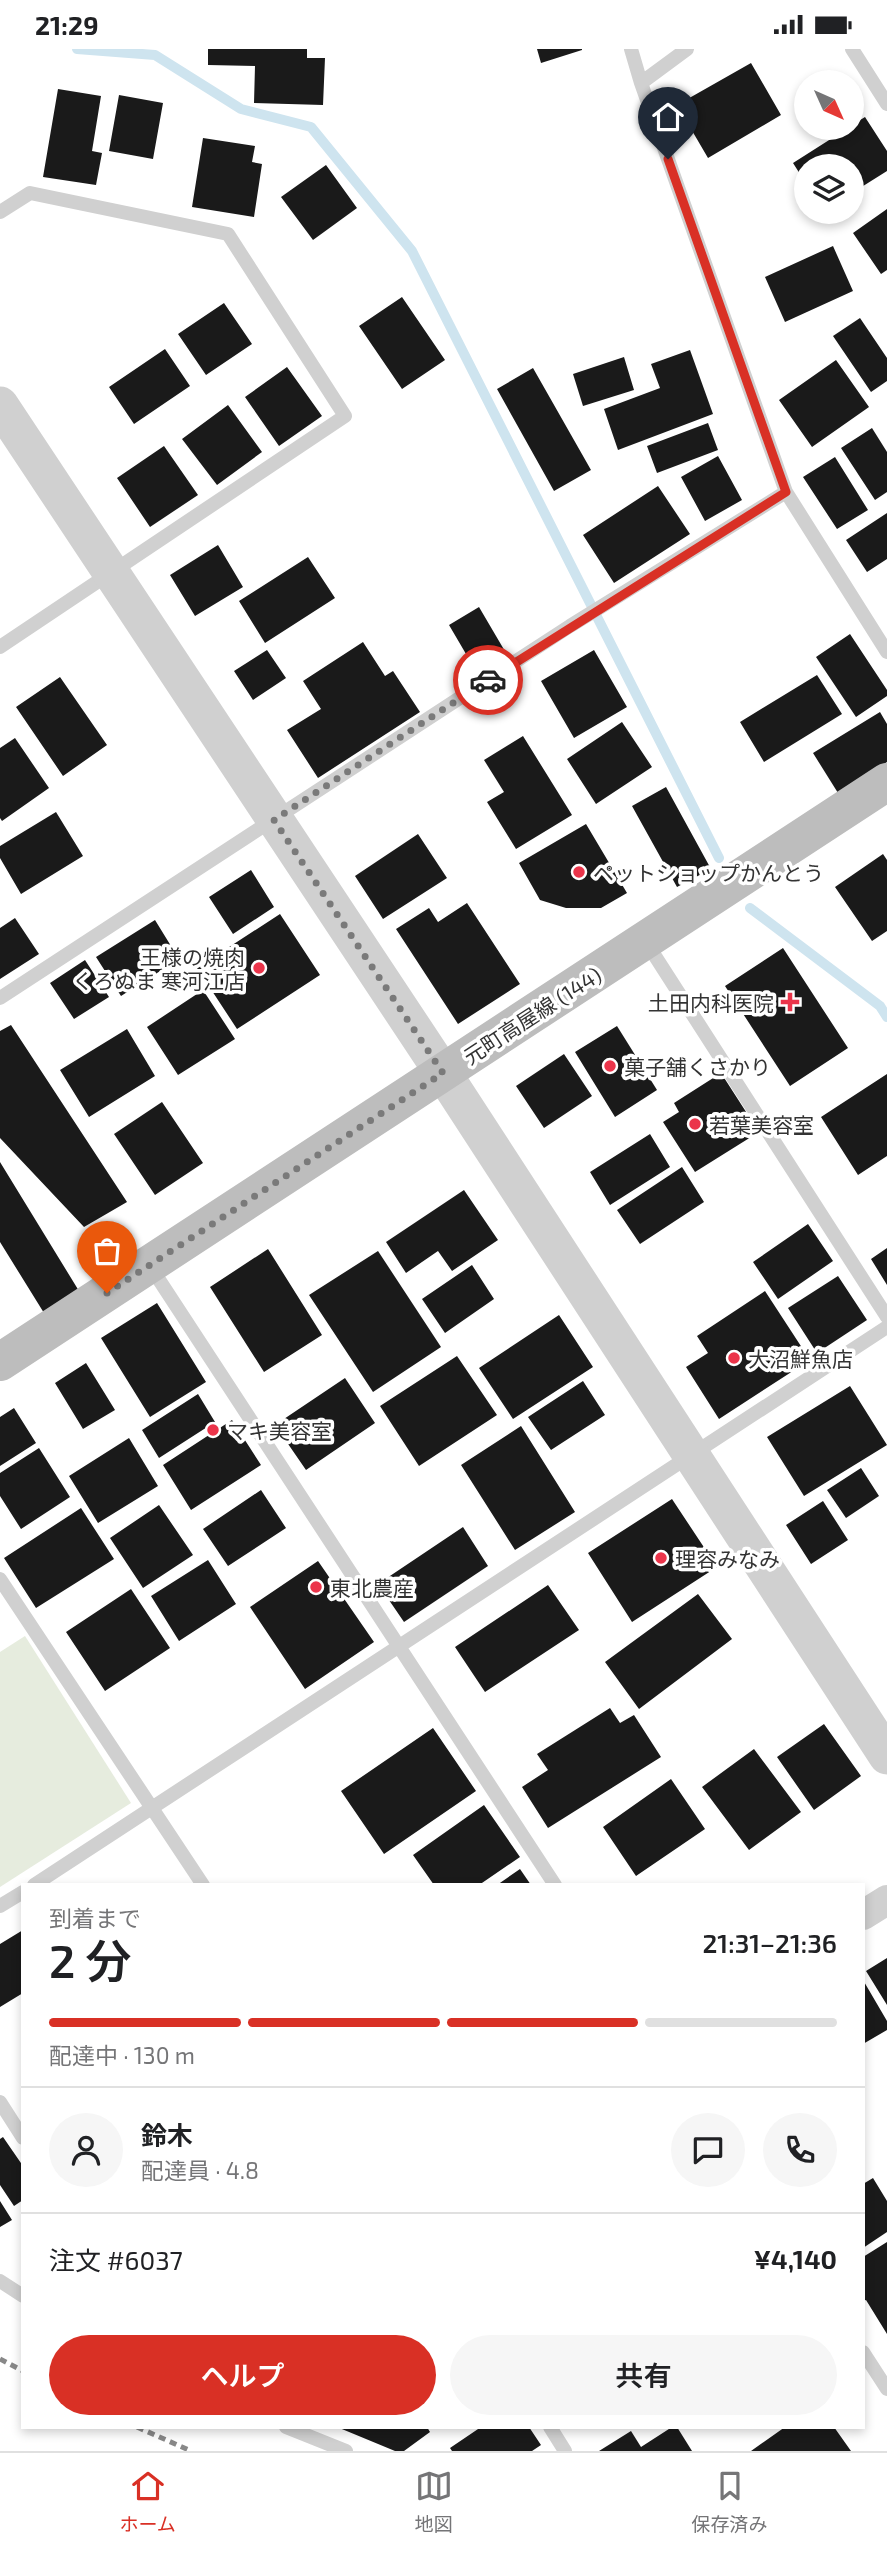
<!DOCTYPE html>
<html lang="ja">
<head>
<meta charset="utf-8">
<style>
	body { margin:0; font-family:"Exo 2","Noto Sans JP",sans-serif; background:#f6f6f6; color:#202124; height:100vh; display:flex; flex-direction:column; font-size:26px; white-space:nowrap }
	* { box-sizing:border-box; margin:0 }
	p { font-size:23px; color:#757577 }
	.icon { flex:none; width:38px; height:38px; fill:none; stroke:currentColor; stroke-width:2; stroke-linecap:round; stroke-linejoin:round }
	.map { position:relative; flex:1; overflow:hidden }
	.panel { position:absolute; left:21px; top:1834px; width:844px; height:546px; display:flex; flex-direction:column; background:#fff; border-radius:0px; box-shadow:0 4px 10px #0003 }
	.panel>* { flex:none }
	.needle { width:46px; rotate:135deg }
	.controls { position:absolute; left:794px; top:21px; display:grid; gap:14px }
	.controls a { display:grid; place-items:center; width:70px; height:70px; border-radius:50%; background:#fff; box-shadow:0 4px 10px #0003; font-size:35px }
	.pin { position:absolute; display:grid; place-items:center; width:60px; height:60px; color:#fff; margin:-72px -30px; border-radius:50% 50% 50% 0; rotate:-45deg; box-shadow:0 0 7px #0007 }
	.pin .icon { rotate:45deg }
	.courier { position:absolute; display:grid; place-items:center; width:70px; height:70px; margin:-35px; border:5px solid #d93025; border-radius:50%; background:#fff; color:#222; box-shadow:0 2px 9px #0007 }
	.summary em { font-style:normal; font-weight:600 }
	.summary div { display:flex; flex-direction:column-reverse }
	.summary { display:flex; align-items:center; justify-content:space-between; height:119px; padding:0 28px }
	h1 { font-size:46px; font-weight:600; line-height:52px }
	.bar { display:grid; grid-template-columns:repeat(4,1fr); gap:10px 7px; align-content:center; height:84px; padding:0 28px }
	.bar i { height:9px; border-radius:5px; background:#e0e0e0 }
	.bar .current { background:#d93025 }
	.bar p { grid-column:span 4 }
	.line { display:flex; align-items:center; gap:18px; padding:0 28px; border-top:2px solid #e0e0e0 }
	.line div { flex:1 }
	.round { display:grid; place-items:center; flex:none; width:74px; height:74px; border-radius:37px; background:#f6f6f6 }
	.primary-button { display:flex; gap:14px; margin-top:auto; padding:14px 28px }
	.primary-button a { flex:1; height:80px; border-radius:42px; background:#d93025; color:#fff; font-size:28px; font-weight:600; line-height:80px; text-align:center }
	.primary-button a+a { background:#f6f6f6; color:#202124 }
	.status { display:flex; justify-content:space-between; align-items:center; height:49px; padding:0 35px; background:#fff; direction:ltr }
	.status svg { height:19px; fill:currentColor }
	.menu { display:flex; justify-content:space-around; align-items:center; height:98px; border-top:2px solid #e0e0e0; background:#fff; font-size:19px; color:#757577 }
	.menu a { display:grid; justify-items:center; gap:4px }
	.menu .current { color:#d93025 }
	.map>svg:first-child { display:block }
	.green { fill:#e6ecde }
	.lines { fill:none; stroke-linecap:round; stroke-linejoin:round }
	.stream { stroke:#cee4ef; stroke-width:10 }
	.building { fill:#1a1a1a }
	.service { stroke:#d0d0d0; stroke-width:14 }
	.minor { stroke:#d0d0d0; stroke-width:30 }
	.tertiary { stroke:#d0d0d0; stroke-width:37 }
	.secondary { stroke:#bdbdbd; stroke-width:38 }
	.rail { stroke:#888; stroke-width:5; stroke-dasharray:7 5; stroke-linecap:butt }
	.done { stroke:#7a7a7a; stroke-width:7; stroke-dasharray:0 12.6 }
	.route { stroke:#d93025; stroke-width:9 }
	.poi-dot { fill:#eb344a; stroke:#fff; stroke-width:2.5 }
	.labels { text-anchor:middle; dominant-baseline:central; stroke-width:7; stroke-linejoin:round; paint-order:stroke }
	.poi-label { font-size:21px; fill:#333; stroke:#fff; text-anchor:start }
	.street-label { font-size:21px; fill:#333; stroke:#fff }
</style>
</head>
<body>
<div class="status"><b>21:29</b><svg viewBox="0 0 49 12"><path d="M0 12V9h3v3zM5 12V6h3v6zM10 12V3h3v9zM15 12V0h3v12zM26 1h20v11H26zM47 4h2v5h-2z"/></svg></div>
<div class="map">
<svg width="887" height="2402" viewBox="0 0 887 2402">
	<rect width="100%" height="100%" fill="#fff"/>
	<path class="green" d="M25 1587 131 1754 0 1838V1603Z"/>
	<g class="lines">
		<path class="stream" d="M77 0 155 6 241 60 311 78 412 202 719 809
			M750 859 880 957 887 968"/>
	</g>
	<path class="building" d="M208 0H307V9H325L323 56 254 54 255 17 208 16Z
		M537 0H582V1L541 14Z
		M751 14 781 66 708 109 677 56Z
		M58 40 101 47 92 102 102 104 96 136 43 128Z
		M119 46 163 54 153 110 109 102Z
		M865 68 887 102V122L852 144V117H807V136L793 114 848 79H852V76Z
		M203 89 255 97 252 113 262 115 254 168 192 158Z
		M326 116 357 159 313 191 281 148Z
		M887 160V221L881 225 853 184Z
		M833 197 853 242 785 273 765 228Z
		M402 248 445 311 402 340 359 277Z
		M224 254 252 295 206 326 178 285Z
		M860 269 887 309V332L871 343 833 287Z
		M165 300 190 337 134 375 109 338Z
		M690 301 713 365 618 401 604 360 660 339 651 315Z
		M624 308 634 341 583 357 573 325Z
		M836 311 869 358 812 398 779 351Z
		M287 318 322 367 279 397 245 348Z
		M533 319 591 421 554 442 497 340Z
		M228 356 262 403 217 436 182 390Z
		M708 374 718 401 657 424 647 397Z
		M872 379 887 403V443L875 451 841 399Z
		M164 397 198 446 150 478 117 429Z
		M718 407 742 451 705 472 681 428Z
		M835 408 868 461 837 480 803 428Z
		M658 437 690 485 614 534 583 486Z
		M887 464V510L867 523 846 491Z
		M218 496 243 538 195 567 170 526Z
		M308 508 335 549 265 594 239 552Z
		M479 558 506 604 476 622 449 576Z
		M850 585 887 641V647L856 668 816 608Z
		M363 593 385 627 393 622 420 663 318 729 287 681 321 660 303 632Z
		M267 601 286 629 253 651 234 622Z
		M594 601 627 658 574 689 541 632Z
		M817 626 842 665 764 713 740 673Z
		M60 628 107 696 63 727 16 658Z
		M880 663 887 675V713L838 744 813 704Z
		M622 673 652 718 596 755 567 710Z
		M523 687 572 766 516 800 487 753 504 743 484 711Z
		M15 689 49 739 2 772 0 769V699Z
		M666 738 711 820 677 838 632 757Z
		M56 763 83 807 21 845 0 809V797Z
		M586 775 627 844 601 859H566L540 851 519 814Z
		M418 785 447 829 383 870 355 827Z
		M883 805 887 811V882L872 892 835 838Z
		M251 821 274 858 233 885 209 848Z
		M467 854 520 935 458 975 396 880 429 859 438 873Z
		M280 865 320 926 237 980 197 919Z
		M15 869 39 905 0 930V879Z
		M155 871 179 910 121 947 96 908Z
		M783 899 848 999 790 1037 725 937Z
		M85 911 109 948 74 970 50 934Z
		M203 941 235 990 178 1026 147 978Z
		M11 976 127 1153 84 1178 0 1089V982Z
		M617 977 657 1041 615 1068 575 1003Z
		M127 980 155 1027 89 1068 60 1021Z
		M564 1005 592 1047 544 1079 516 1037Z
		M721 1024 759 1083 695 1123 663 1073 679 1063 674 1054Z
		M887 1025V1107L858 1126 821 1068Z
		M162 1053 203 1114 155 1146 114 1085Z
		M650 1085 670 1118 610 1156 590 1123Z
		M0 1113 79 1242 44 1264 0 1193Z
		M682 1118 704 1153 640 1195 617 1161Z
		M464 1141 498 1191 452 1222 438 1202 406 1224 386 1193Z
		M808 1175 833 1212 778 1250 753 1213Z
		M887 1199V1236L871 1210Z
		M268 1200 322 1286 264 1323 210 1238Z
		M378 1202 441 1298 373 1343 309 1246Z
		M472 1216 494 1250 445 1284 422 1250Z
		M838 1227 867 1271 817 1304 788 1259Z
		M765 1242 810 1311 719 1370 686 1318 708 1304 697 1287Z
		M157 1254 206 1333 150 1368 101 1289Z
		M559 1266 593 1318 513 1370 479 1319Z
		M457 1307 497 1366 419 1417 380 1357Z
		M86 1314 115 1361 83 1380 55 1334Z
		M345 1329 375 1374 306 1421 275 1376Z
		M583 1332 605 1366 551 1401 528 1368Z
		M850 1337 887 1396 804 1447 767 1388Z
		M198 1345 215 1373 159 1409 142 1381Z
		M14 1359 36 1394 0 1417V1368Z
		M232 1371 261 1416 191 1461 163 1416Z
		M521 1377 575 1463 515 1501 461 1416Z
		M129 1389 158 1437 98 1474 69 1427Z
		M39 1399 70 1448 21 1480 0 1447V1424Z
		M861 1419 879 1447 846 1469 827 1441Z
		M261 1441 286 1479 228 1517 203 1480Z
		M672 1450 717 1518 632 1573 588 1504Z
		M823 1452 848 1491 811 1515 786 1476Z
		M159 1456 193 1506 143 1539 110 1489Z
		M81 1459 114 1510 36 1559 4 1509Z
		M463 1478 488 1517 404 1573 378 1535Z
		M208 1511 236 1555 179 1592 151 1547Z
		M318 1512 374 1593 305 1640 250 1558Z
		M548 1536 579 1581 485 1643 455 1598Z
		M131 1540 170 1599 105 1642 66 1583Z
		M698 1545 732 1590 639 1660 605 1613Z
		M610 1659 620 1674 634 1666 661 1708 548 1779 522 1738 548 1721 537 1705Z
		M824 1675 861 1727 814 1761 777 1708Z
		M433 1679 476 1742 384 1805 341 1742Z
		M754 1700 801 1763 749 1801 702 1738Z
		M671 1730 705 1780 636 1827 603 1778Z
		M484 1756 520 1808 479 1836H434L413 1806Z
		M520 1820 531 1836H497Z
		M23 1881V1944L0 1958V1895Z
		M887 1909V1956L866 1922Z
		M863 1931 887 1972V1981L863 1995Z
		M3 2088 23 2117V2151L14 2157 0 2136V2090Z
		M873 2129 887 2152V2183L863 2199V2135Z
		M0 2152 12 2171 0 2178Z
		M887 2193V2285L866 2251 863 2252V2208Z
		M337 2378H427L430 2383 404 2402H395Z
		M481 2378H529L541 2396 532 2402H452L450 2399Z
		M672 2378H677L692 2402H599L631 2382 641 2398Z
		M785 2378H834L851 2402H751Z"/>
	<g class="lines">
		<path class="service" d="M631 0 641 34
			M687 0 641 34 786 443 887 603
			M852 0 887 55
			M0 163 30 144 228 185 345 367 0 598
			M646 893 887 1268
			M0 949 570 577 786 443
			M150 1217 555 1836
			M0 1530 203 1836
			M34 1836 887 1278
			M0 1857 23 1843
			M0 2053 23 2089
			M0 2232 23 2247
			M863 2303 887 2340
			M286 2378 346 2402
			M550 2378 565 2402"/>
		<path class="minor" d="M863 1866 887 1851"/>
		<path class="tertiary" d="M0 356 443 1024 887 1707"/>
		<path class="secondary" d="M0 1313 887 733"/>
		<path class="rail" d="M0 2310 23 2322
			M137 2378 191 2402"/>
	</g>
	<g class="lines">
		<path class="done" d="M107 1244 443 1024 274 771 488 631"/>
		<path class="route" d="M488 631 786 443 668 110"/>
	</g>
	<g class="poi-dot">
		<circle cx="579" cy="823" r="7"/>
		<circle cx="259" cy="919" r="7"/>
		<path d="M786.5 942.5h7v7h7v7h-7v7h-7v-7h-7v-7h7z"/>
		<circle cx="610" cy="1017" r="7"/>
		<circle cx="695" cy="1075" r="7"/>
		<circle cx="734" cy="1309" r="7"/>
		<circle cx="213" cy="1381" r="7"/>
		<circle cx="661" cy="1509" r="7"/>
		<circle cx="316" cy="1538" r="7"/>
	</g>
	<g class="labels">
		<g class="poi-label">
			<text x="593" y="823">ペットショップかんとう</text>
			<text x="245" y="907" text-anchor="end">王様の焼肉<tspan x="245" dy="24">くろぬま 寒河江店</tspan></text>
			<text x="774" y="953" text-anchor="end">土田内科医院</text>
			<text x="624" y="1017">菓子舗くさかり</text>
			<text x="709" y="1075">若葉美容室</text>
			<text x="748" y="1309">大沼鮮魚店</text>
			<text x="227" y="1381">マキ美容室</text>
			<text x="675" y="1509">理容みなみ</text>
			<text x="330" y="1538">東北農産</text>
		</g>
		<g class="street-label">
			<text transform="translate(532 966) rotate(-33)">元町高屋線 (144)</text>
		</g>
	</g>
</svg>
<div class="controls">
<a><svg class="needle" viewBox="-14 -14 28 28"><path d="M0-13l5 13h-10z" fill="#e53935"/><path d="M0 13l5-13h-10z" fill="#757577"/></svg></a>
<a><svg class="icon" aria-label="layers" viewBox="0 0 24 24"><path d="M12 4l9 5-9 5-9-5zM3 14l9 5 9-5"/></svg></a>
</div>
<div class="pin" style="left:107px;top:1244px;background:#ea580c"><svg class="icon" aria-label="bag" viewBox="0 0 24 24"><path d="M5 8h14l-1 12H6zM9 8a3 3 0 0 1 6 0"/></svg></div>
<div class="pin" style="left:668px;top:110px;background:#1f2937"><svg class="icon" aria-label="home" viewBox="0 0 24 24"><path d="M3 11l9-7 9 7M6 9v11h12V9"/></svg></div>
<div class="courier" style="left:488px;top:631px"><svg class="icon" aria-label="car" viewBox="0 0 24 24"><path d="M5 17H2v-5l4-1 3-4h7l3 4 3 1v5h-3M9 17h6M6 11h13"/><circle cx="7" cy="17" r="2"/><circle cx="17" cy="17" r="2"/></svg></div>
<section class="panel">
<div class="summary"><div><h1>2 分</h1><p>到着まで</p></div><em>21:31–21:36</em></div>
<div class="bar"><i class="current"></i><i class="current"></i><i class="current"></i><i></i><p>配達中 · 130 m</p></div>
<div class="line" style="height:126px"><a class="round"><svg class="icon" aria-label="person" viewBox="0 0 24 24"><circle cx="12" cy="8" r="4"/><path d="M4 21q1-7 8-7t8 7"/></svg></a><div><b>鈴木</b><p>配達員 · 4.8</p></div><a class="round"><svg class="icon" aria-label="chat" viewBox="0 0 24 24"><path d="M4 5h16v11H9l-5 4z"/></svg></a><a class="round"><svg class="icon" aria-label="phone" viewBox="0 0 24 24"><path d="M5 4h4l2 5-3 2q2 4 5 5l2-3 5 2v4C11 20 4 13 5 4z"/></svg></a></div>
<div class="line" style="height:91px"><div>注文 #6037</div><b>¥4,140</b></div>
<div class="primary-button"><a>ヘルプ</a><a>共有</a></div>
</section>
</div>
<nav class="menu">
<a class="current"><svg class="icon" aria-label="home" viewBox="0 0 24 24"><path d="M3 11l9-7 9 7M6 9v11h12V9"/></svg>ホーム</a>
<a><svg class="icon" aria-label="map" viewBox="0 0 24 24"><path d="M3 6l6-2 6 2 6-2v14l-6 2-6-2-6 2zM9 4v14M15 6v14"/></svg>地図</a>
<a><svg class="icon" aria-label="saved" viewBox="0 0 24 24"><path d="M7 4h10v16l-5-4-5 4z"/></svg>保存済み</a>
</nav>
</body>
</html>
